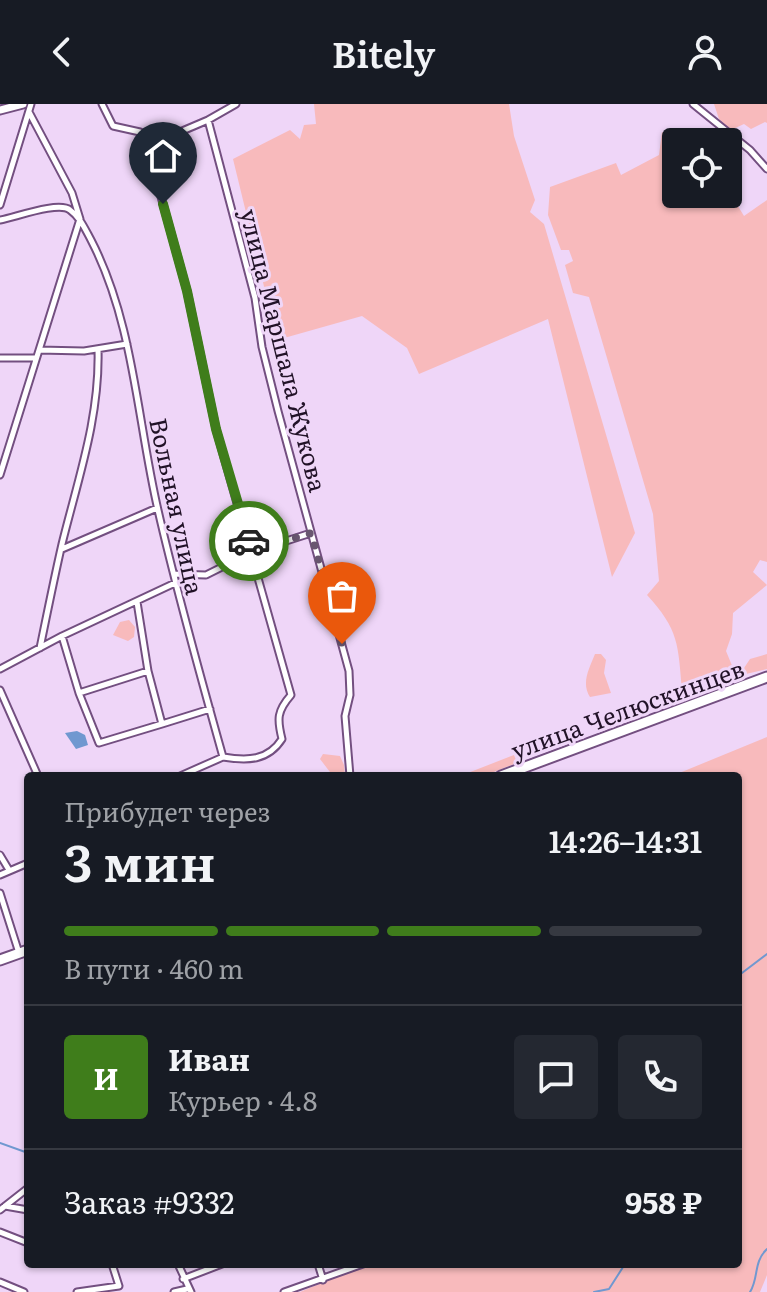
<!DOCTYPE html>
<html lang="ru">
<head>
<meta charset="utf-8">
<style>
	body { margin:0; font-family:Literata,serif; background:#242831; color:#f1f3f6; height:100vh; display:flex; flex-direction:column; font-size:30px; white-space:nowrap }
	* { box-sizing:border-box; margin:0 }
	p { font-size:26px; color:#9ea1a6 }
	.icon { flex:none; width:44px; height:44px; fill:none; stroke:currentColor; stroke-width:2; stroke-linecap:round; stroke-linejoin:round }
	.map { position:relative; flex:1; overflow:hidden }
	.panel { position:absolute; left:24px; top:668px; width:718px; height:496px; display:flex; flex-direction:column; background:#171b24; border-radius:8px; box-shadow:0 2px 6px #0004 }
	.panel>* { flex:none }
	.fabs { position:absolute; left:662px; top:24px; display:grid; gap:16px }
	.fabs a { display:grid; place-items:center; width:80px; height:80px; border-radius:8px; background:#171b24; box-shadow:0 2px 6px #0004; font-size:40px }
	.pin { position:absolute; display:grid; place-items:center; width:68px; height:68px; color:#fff; margin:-82px -34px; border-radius:50% 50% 50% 0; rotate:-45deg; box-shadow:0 0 8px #0007 }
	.pin .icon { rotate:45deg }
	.courier { position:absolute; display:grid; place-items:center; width:80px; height:80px; margin:-40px; border:6px solid #3f7d1b; border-radius:50%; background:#fff; color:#222; box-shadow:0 2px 10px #0007 }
	.headline em { font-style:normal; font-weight:600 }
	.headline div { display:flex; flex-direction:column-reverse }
	.headline { display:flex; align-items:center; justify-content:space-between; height:136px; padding:0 40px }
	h1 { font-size:52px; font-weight:600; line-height:60px }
	.bar { display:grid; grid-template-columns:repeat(4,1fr); gap:12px 8px; align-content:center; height:96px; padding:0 40px }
	.bar i { height:10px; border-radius:6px; background:#363941 }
	.bar .active { background:#3f7d1b }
	.bar p { grid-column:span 4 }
	.line { display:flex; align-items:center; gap:20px; padding:0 40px; border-top:2px solid #363941 }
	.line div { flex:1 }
	.round { display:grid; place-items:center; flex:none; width:84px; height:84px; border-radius:8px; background:#242831 }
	header { display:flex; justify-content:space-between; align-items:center; height:104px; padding:0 40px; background:#171b24; font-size:36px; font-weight:600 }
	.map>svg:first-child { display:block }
	.green { fill:#f8babc }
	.water { fill:#7098d0 }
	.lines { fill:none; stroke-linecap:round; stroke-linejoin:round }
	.stream { stroke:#7098d0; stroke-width:2 }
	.minor-casing { stroke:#734f80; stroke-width:9 }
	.tertiary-casing { stroke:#734f80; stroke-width:11 }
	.primary-casing { stroke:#734f80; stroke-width:13 }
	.minor { stroke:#fff; stroke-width:5 }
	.tertiary { stroke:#fff; stroke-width:7 }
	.primary { stroke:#fff; stroke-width:9 }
	.done { stroke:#695770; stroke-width:8; stroke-dasharray:0 14.4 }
	.route { stroke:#3f7d1b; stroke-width:10 }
	.labels { text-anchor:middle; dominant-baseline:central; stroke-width:6; stroke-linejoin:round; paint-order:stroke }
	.street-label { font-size:24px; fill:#211227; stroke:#efd6f8 }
</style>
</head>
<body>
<header><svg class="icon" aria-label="back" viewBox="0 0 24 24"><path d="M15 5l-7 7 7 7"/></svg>Bitely<svg class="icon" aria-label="person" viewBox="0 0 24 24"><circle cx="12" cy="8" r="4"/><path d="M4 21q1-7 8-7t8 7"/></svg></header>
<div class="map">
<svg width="767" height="1188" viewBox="0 0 767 1188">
	<rect width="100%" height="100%" fill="#efd6f8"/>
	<path class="green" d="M314 0H509L514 32 535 96 530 108 544 120 635 429 612 473 548 215 419 270 407 244 362 212 277 236 233 55 290 26 300 35 304 21 316 20Z
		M714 0H767V19L765 18 751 25 744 20 731 26 719 15Z
		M662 28 676 39V90H728V86L744 112 767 96V458L760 456 753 468 767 481 733 509 732 530 726 547 733 564 731 570 682 586C678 540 679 526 647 491L659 477 653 410 589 193 573 189 565 161 573 157 569 146H561L548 111 550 83 616 59 621 71 659 51Z
		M129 516 135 523 134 533 128 537 113 531 120 518Z
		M595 550H601L606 556 604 569 611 589 590 593C581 579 589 565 595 550Z
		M767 550V565L746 570 744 564 750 555Z
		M767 633V1171L760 1188H300L366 1160H738V672H672Z
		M323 650 340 652 344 661 345 672H333L320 655Z
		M514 651 516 656 514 660 484 672H460Z"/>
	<path class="water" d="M77 627 85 631 88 641 76 645 65 629Z"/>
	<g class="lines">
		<path class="stream" d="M738 872 767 850
			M0 1039 28 1049
			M594 1188 609 1185 625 1160
			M750 1188C759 1174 753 1158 767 1145"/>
		<g class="minor-casing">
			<path id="minor" d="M102 0 113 22 140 28 147 42
				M693 0 750 46 767 65
				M208 16 255 194 262 243 278 307 349 567 350 591 345 612 350 672
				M0 101 31 0
				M0 116C16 113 59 97 70 106 80 113 85 125 91 136 134 219 137 316 158 406 177 489 200 571 223 653L180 672
				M39 246 84 247 127 240
				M0 254H36
				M0 371 80 115 72 89 29 8
				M62 445 157 404
				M174 470 206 471 252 448 311 429
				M62 532 79 589 148 567
				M40 544C47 510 54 475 62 440 78 375 100 313 98 245
				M0 565 62 532 175 479
				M0 586 38 672
				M79 589 99 639 162 620 148 567 137 498
				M162 620 210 605
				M223 653C247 657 268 657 282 635 277 615 277 607 291 591L216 325 187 187 147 42 208 16 236 0
				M0 751 9 766
				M0 771 28 759
				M0 789 19 849
				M5 1102 28 1106
				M0 1106 28 1084
				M0 1128 28 1139
				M178 1160 191 1188
				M318 1160 323 1176
				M183 1175 222 1160
				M0 1178 24 1188
				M77 1188 119 1182 112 1160
				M174 1188 187 1185
				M284 1188 363 1160"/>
		</g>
		<g class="tertiary-casing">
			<path id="tertiary" d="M0 6 23 0"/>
		</g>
		<g class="primary-casing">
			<path id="primary" d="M501 672 767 573
				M0 856 28 846"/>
		</g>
		<use href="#minor" class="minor"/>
		<use href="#tertiary" class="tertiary"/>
		<use href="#primary" class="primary"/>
	</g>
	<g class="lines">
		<path class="done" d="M249 437 252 448 311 429 342 540"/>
		<path class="route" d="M163 100 187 187 216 325 249 437"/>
	</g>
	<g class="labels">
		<g class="street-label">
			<text transform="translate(285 246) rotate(76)">улица Маршала Жукова</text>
			<text transform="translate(178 402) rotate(78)">Вольная улица</text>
			<text transform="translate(627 604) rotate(-20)">улица Челюскинцев</text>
		</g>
	</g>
</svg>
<div class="fabs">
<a><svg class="icon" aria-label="locate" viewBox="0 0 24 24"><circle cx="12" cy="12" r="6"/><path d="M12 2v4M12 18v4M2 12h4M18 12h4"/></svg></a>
</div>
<div class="pin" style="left:342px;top:540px;background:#ea580c"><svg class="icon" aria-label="bag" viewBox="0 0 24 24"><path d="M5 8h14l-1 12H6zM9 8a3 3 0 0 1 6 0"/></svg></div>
<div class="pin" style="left:163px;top:100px;background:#1f2937"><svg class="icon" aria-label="home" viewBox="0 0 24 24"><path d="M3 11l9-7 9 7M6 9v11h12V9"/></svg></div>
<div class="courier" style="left:249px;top:437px"><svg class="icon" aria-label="car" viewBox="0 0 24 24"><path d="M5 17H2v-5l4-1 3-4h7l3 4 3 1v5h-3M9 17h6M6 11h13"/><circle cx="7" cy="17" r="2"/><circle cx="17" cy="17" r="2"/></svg></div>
<section class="panel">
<div class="headline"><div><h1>3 мин</h1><p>Прибудет через</p></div><em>14:26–14:31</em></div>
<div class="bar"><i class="active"></i><i class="active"></i><i class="active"></i><i></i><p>В пути · 460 m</p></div>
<div class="line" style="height:144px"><b class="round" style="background:#3f7d1b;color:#fff">И</b><div><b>Иван</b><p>Курьер · 4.8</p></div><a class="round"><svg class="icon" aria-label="chat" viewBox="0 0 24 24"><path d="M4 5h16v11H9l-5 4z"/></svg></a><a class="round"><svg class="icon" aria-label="phone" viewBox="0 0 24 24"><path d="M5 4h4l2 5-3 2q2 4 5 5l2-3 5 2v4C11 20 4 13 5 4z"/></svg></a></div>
<div class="line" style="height:104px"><div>Заказ #9332</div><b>958 ₽</b></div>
</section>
</div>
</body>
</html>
